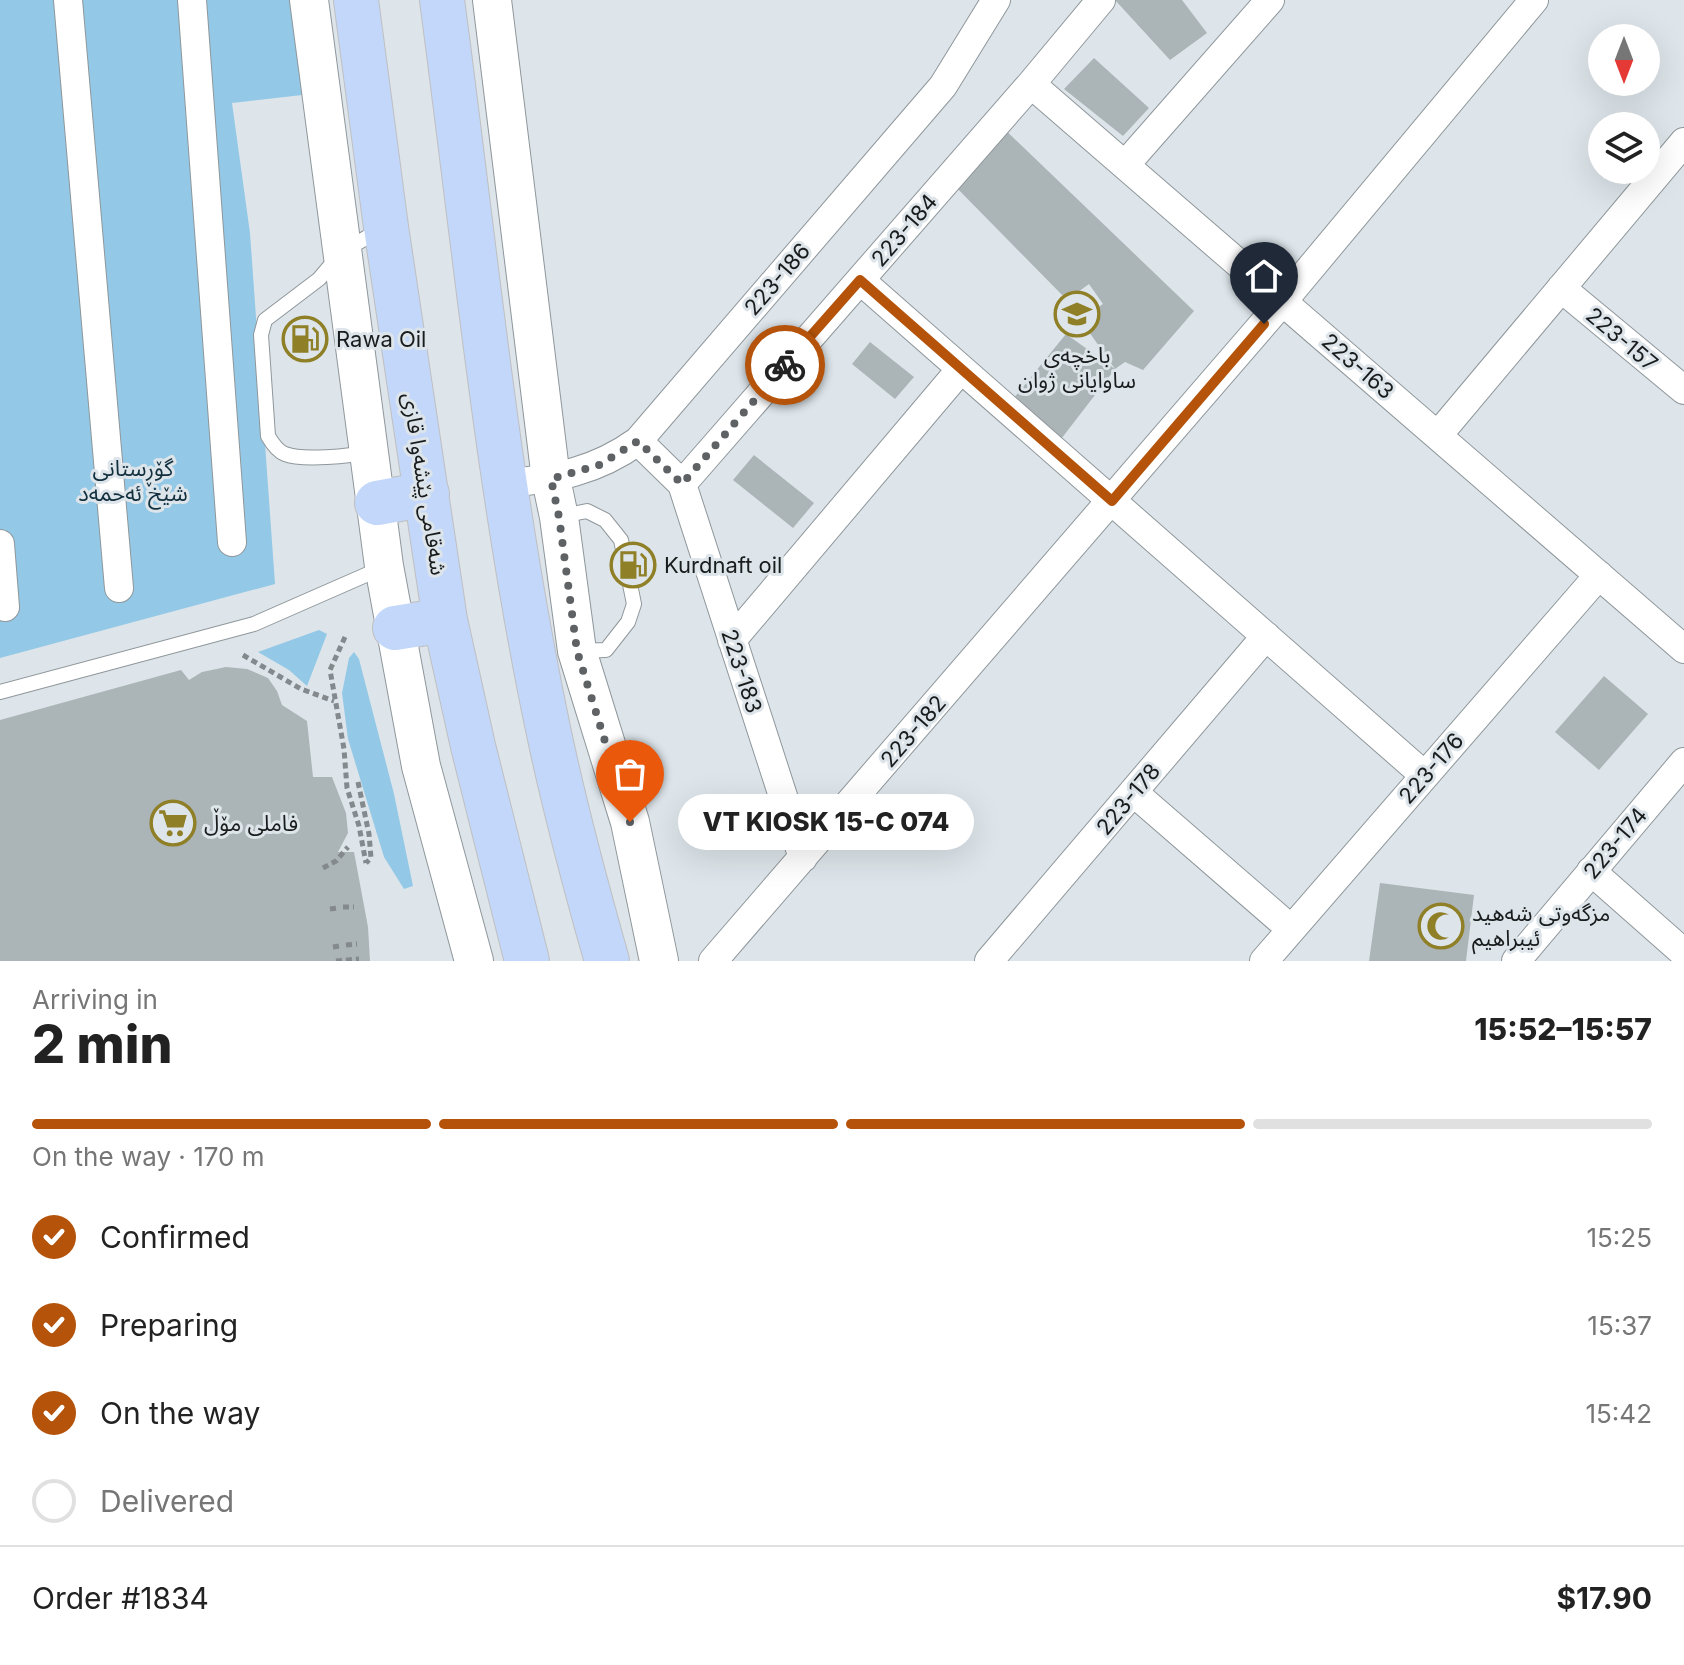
<!DOCTYPE html>
<html lang="en">
<head>
<meta charset="utf-8">
<style>
	body { margin:0; font-family:Inter,"Noto Sans Arabic",sans-serif; background:#f2f2f2; color:#222; height:100vh; display:flex; flex-direction:column; font-size:30px; white-space:nowrap }
	* { box-sizing:border-box; margin:0 }
	p { font-size:26px; color:#767676 }
	.icon { flex:none; width:44px; height:44px; fill:none; stroke:currentColor; stroke-width:2; stroke-linecap:round; stroke-linejoin:round }
	.map { position:relative; height:961px; overflow:hidden }
	.details { display:flex; flex-direction:column; background:#fff; flex:1 }
	.details>* { flex:none }
	.needle { width:52px; rotate:180deg }
	.tools { position:absolute; left:1588px; top:24px; display:grid; gap:16px }
	.tools a { display:grid; place-items:center; width:72px; height:72px; border-radius:50%; background:#fff; box-shadow:0 8px 32px #0002; font-size:40px }
	.pin { position:absolute; display:grid; place-items:center; width:68px; height:68px; color:#fff; margin:-82px -34px; border-radius:50% 50% 50% 0; rotate:-45deg; box-shadow:0 0 8px #0007 }
	.pin .icon { rotate:45deg }
	.courier { position:absolute; display:grid; place-items:center; width:80px; height:80px; margin:-40px; border:6px solid #b45309; border-radius:50%; background:#fff; color:#222; box-shadow:0 2px 10px #0007 }
	.bubble { position:absolute; height:56px; border-radius:28px; background:#fff; box-shadow:0 8px 32px #0002; font-size:26px; font-weight:800; line-height:56px; text-align:center }
	.headline em { font-style:normal; font-weight:800 }
	.headline div { display:flex; flex-direction:column-reverse }
	.headline { display:flex; align-items:center; justify-content:space-between; height:136px; padding:0 32px }
	h1 { font-size:52px; font-weight:800; line-height:60px }
	.bar { display:grid; grid-template-columns:repeat(4,1fr); gap:12px 8px; align-content:center; height:96px; padding:0 32px }
	.bar i { height:10px; border-radius:6px; background:#e0e0e0 }
	.bar .active { background:#b45309 }
	.bar p { grid-column:span 4 }
	.line { display:flex; align-items:center; gap:20px; padding:0 32px; border-top:2px solid #e0e0e0 }
	.line div { flex:1 }
	ol { padding:0 32px; list-style:none }
	li { display:flex; align-items:center; gap:24px; height:88px }
	li p { margin-inline-start:auto }
	li .icon { padding:8px; border-radius:50%; background:#b45309; color:#fff; stroke-width:4 }
	li:last-child { color:#767676 }
	li i { width:44px; height:44px; border:4px solid #e0e0e0; border-radius:50% }
	.map>svg:first-child { display:block }
	.green { fill:#93c8e6 }
	.building { fill:#abb4b6 }
	.lines { fill:none; stroke-linecap:round; stroke-linejoin:round }
	.lane-casing { stroke:#8f979b; stroke-width:16 }
	.street-casing { stroke:#8f979b; stroke-width:30 }
	.secondary-casing { stroke:#8f979b; stroke-width:40 }
	.highway-casing { stroke:#bfbfc0; stroke-width:46 }
	.path { stroke:#83898c; stroke-width:5; stroke-dasharray:6 4; stroke-linecap:butt }
	.lane { stroke:#fff; stroke-width:14 }
	.street { stroke:#fff; stroke-width:28 }
	.secondary { stroke:#fff; stroke-width:38 }
	.highway { stroke:#c2d7fa; stroke-width:44 }
	.done { stroke:#5e6265; stroke-width:8; stroke-dasharray:0 14.4 }
	.route { stroke:#b45309; stroke-width:10 }
	.labels { text-anchor:middle; dominant-baseline:central; stroke-width:6; stroke-linejoin:round; paint-order:stroke }
	.street-label { font-size:22px; fill:#191c1d; stroke:#dde5ea }
	.poi-label { font-size:22px; fill:#191c1d; stroke:#dde5ea; text-anchor:start }
	.park-label { font-size:22px; fill:#122f3e; stroke:#dde5ea }
</style>
</head>
<body>
<div class="map">
<svg width="1684" height="961" viewBox="0 0 1684 961">
	<rect width="100%" height="100%" fill="#dde5ea"/>
	<path class="green" d="M0 0H290L302 95 232 103 250 233 275 584 0 658Z
		M319 630 327 634 307 686 289 670 258 652Z
		M354 652 359 659 394 794 413 886 404 889 384 857 348 739 342 693 349 658Z"/>
	<path class="building" d="M1115 0H1182L1207 33 1170 60Z
		M1094 58 1149 108 1123 136 1064 89Z
		M997 122 1194 311 1143 370 1125 362 1115 369 1058 443 1009 404 1066 334 1115 369 1080 319 1103 304 1089 284 1067 300 948 179Z
		M870 342 914 377 895 399 852 364Z
		M754 455 814 503 793 528 733 480Z
		M226 667 247 669 268 678 277 691 282 705 307 721 313 777H332L346 813 348 833 338 852H354L368 927 370 961H0V720L181 670 189 680 202 672Z
		M1604 676 1648 714 1599 770 1555 732Z
		M1380 883 1474 895 1466 961H1369Z"/>
	<g class="lines">
		<g class="lane-casing">
			<path id="lane" d="M369 452C351 456 302 461 285 454 277 451 272 443 268 436L261 335 265 320 319 279 342 252 381 229
				M562 516 587 511 605 520 621 540 634 604 628 622 606 650 577 651
				M0 692 254 624 384 567"/>
		</g>
		<g class="street-casing">
			<path id="street" d="M68 0 119 588
				M192 0 232 542
				M1031 84 1684 649
				M1125 165 1270 0
				M860 280 1424 775
				M1561 288 1684 390
				M1438 435 1684 142
				M638 441 682 484 803 858
				M505 484C556 478 595 472 638 441L943 86 996 0
				M682 484 1031 84 1101 0
				M0 544 5 607
				M732 640 961 369
				M1133 792 1291 929
				M1591 871 1684 953
				M713 961 1283 301 1534 0
				M989 961 1266 636
				M1264 961 1599 575
				M1516 961 1684 762"/>
		</g>
		<g class="secondary-casing">
			<path id="secondary" d="M309 0 384 566 421 766 474 961
				M492 0 551 479 559 517 577 651 630 822 659 961"/>
		</g>
		<g class="highway-casing">
			<path id="highway" d="M356 0 386 227 445 620 473 746 527 961
				M442 0C475 246 498 495 550 738 566 813 586 887 607 961
				M377 503 427 494
				M395 628 445 620"/>
		</g>
		<path class="path" d="M345 637 330 670 344 749 347 788 359 826 366 863
			M243 655 301 689 334 701
			M358 782 369 834 371 858 366 863
			M323 868 336 861 348 847
			M343 907H354
			M330 909 337 908
			M346 945 357 944
			M333 947 339 946
			M336 961 359 959"/>
		<use href="#lane" class="lane"/>
		<use href="#street" class="street"/>
		<use href="#secondary" class="secondary"/>
		<use href="#highway" class="highway"/>
	</g>
	<g class="lines">
		<path class="done" d="M630 822 577 651 559 517 551 479 599 465 638 441 682 484 785 365"/>
		<path class="route" d="M785 365 860 280 1112 501 1264 324"/>
	</g>
	<defs>
		<g id="school-ring" transform="scale(2.3)"><circle r="9.5" fill="#dde5ea" stroke="#8f7f26" stroke-width="1.5"/><path d="M0-5L7-2L0 1L-7-2ZM-4 1L0 2.5L4 1V4Q0 6-4 4Z" fill="#8f7f26"/></g>
		<g id="fuel-ring" transform="scale(2.3)"><circle r="9.5" fill="#dde5ea" stroke="#8f7f26" stroke-width="1.5"/><path d="M-5.5-6h7V0h2V4h1.3V-2.5L3-4.5l.8-.8L6-3V5H2.5V1h-1V6h-7ZM-4.2-4.7v3.2H.2V-4.7Z" fill="#8f7f26"/></g>
		<g id="supermarket-ring" transform="scale(2.3)"><circle r="9.5" fill="#dde5ea" stroke="#8f7f26" stroke-width="1.5"/><path d="M-6-5.5h2.5l.6 2H6L4.5 2H-2.5L-4.4-4H-6ZM-1.5 3.2a1.3 1.3 0 1 0 .1 0ZM3 3.2a1.3 1.3 0 1 0 .1 0Z" fill="#8f7f26"/></g>
		<g id="mosque-ring" transform="scale(2.3)"><circle r="9.5" fill="#dde5ea" stroke="#8f7f26" stroke-width="1.5"/><path d="M3.5-4.9A6 6 0 1 0 3.5 4.9A5 5 0 1 1 3.5-4.9Z" fill="#8f7f26"/></g>
	</defs>
	<g fill-rule="evenodd">
		<use href="#school-ring" x="1077" y="314"/>
		<use href="#fuel-ring" x="305" y="339"/>
		<use href="#fuel-ring" x="633" y="565"/>
		<use href="#supermarket-ring" x="173" y="823"/>
		<use href="#mosque-ring" x="1441" y="926"/>
	</g>
	<g class="labels">
		<g class="street-label">
			<text transform="translate(904 230) rotate(-49)">223-184</text>
			<text transform="translate(777 279) rotate(-49)">223-186</text>
			<text transform="translate(1622 339) rotate(40)">223-157</text>
			<text transform="translate(1358 366) rotate(41)">223-163</text>
			<text transform="translate(425 484) rotate(81)">شەقامی پێشەوا قازی</text>
			<text transform="translate(742 671) rotate(72)">223-183</text>
			<text transform="translate(913 731) rotate(-49)">223-182</text>
			<text transform="translate(1431 768) rotate(-49)">223-176</text>
			<text transform="translate(1128 799) rotate(-50)">223-178</text>
			<text transform="translate(1615 843) rotate(-50)">223-174</text>
		</g>
		<g class="poi-label">
			<text x="336" y="339">Rawa Oil</text>
			<text x="1077" y="355" text-anchor="middle">باخچەی<tspan x="1077" dy="25">ساوایانی ژوان</tspan></text>
			<text x="664" y="565">Kurdnaft oil</text>
			<text x="204" y="823">فاملی مۆڵ</text>
			<text x="1472" y="913">مزگەوتی شەهید<tspan x="1472" dy="25">ئیبراهیم</tspan></text>
		</g>
		<g class="park-label">
			<text x="133" y="468">گۆڕستانی<tspan x="133" dy="25">شێخ ئەحمەد</tspan></text>
		</g>
	</g>
</svg>
<div class="tools">
<a><svg class="needle" viewBox="-14 -14 28 28"><path d="M0-13l5 13h-10z" fill="#e53935"/><path d="M0 13l5-13h-10z" fill="#767676"/></svg></a>
<a><svg class="icon" aria-label="layers" viewBox="0 0 24 24"><path d="M12 4l9 5-9 5-9-5zM3 14l9 5 9-5"/></svg></a>
</div>
<div class="pin" style="left:630px;top:822px;background:#ea580c"><svg class="icon" aria-label="bag" viewBox="0 0 24 24"><path d="M5 8h14l-1 12H6zM9 8a3 3 0 0 1 6 0"/></svg></div>
<div class="pin" style="left:1264px;top:324px;background:#1f2937"><svg class="icon" aria-label="home" viewBox="0 0 24 24"><path d="M3 11l9-7 9 7M6 9v11h12V9"/></svg></div>
<div class="courier" style="left:785px;top:365px"><svg class="icon" aria-label="bike" viewBox="0 0 24 24"><circle cx="6" cy="16" r="4"/><circle cx="18" cy="16" r="4"/><path d="M6 16l4-8h5l3 8M10 8l3 8H6M13 5h3"/></svg></div>
<div class="bubble" style="left:678px;top:794px;width:296px">VT KIOSK 15-C 074</div>
</div>
<section class="details">
<div class="headline"><div><h1>2 min</h1><p>Arriving in</p></div><em>15:52–15:57</em></div>
<div class="bar"><i class="active"></i><i class="active"></i><i class="active"></i><i></i><p>On the way · 170 m</p></div>
<ol>
<li><svg class="icon" aria-label="check" viewBox="0 0 24 24"><path d="M5 12l5 5 9-10"/></svg>Confirmed<p>15:25</p></li>
<li><svg class="icon" aria-label="check" viewBox="0 0 24 24"><path d="M5 12l5 5 9-10"/></svg>Preparing<p>15:37</p></li>
<li><svg class="icon" aria-label="check" viewBox="0 0 24 24"><path d="M5 12l5 5 9-10"/></svg>On the way<p>15:42</p></li>
<li><i></i>Delivered</li>
</ol>
<div class="line" style="height:104px"><div>Order #1834</div><b>$17.90</b></div>
</section>
</body>
</html>
